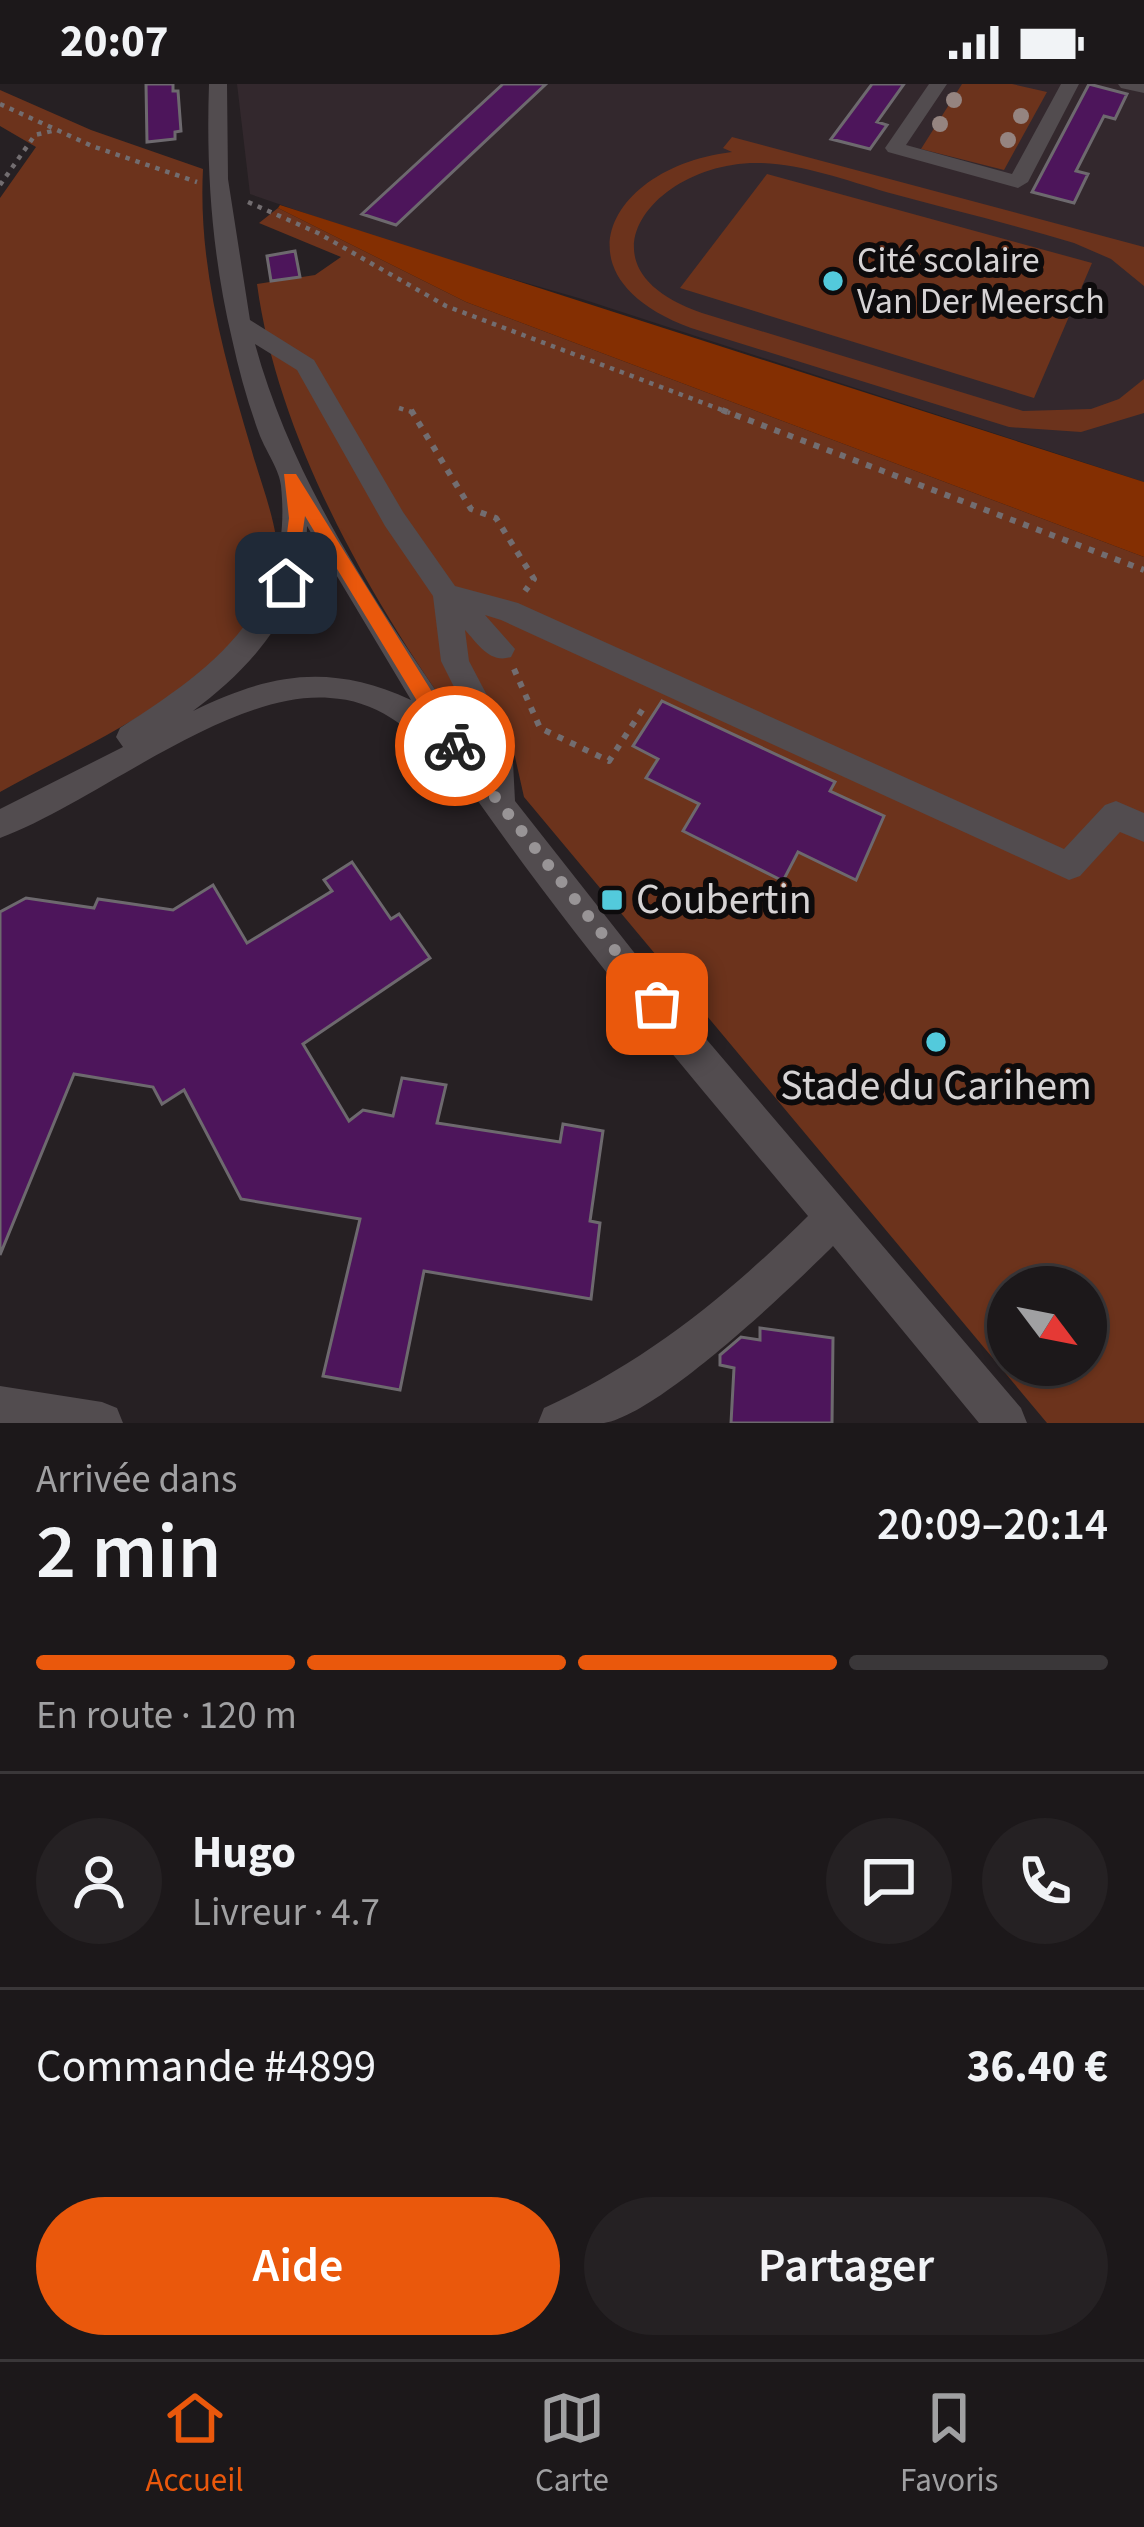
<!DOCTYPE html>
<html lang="fr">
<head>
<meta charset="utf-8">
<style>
	body { margin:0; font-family:"Source Sans 3",sans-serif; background:#252123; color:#f1f3f6; height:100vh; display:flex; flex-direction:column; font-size:45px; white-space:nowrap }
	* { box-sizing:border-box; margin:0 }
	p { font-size:39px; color:#a0a0a2 }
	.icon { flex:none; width:66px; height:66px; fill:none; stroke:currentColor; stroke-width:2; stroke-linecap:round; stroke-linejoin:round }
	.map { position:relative; height:1339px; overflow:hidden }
	.sheet { display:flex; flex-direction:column; background:#1c181a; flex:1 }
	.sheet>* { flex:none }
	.needle { width:78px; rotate:122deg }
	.controls { position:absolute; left:987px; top:1182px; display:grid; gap:24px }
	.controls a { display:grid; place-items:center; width:120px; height:120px; border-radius:50%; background:#1c181a; box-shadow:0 3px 9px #0004,0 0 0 3px #3a3739; font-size:60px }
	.pin { position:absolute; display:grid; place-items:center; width:102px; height:102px; color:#fff; margin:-51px; border-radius:24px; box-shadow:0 6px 18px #0006 }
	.courier { position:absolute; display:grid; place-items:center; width:120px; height:120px; margin:-60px; border:9px solid #ea580c; border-radius:50%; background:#fff; color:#222; box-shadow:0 3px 15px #0007 }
	.summary em { font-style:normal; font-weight:600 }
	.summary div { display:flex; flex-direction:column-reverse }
	.summary { display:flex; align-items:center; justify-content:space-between; height:204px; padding:0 36px }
	h1 { font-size:78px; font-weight:600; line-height:90px }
	.bar { display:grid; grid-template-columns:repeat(4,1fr); gap:18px 12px; align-content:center; height:144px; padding:0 36px }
	.bar i { height:15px; border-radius:9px; background:#3a3739 }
	.bar .on { background:#ea580c }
	.bar p { grid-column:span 4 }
	.line { display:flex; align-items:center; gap:30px; padding:0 36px; border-top:3px solid #3a3739 }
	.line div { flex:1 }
	.round { display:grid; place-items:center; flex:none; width:126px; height:126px; border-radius:63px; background:#252123 }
	.cta { display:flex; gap:24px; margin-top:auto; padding:24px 36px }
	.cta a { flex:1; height:138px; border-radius:72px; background:#ea580c; color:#fff; font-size:48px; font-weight:600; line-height:138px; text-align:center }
	.cta a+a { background:#252123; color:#f1f3f6 }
	.status { display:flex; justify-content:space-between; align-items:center; height:84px; padding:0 60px; background:#1c181a; direction:ltr }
	.status svg { height:33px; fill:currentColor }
	.tabs { display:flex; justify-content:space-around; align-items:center; height:168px; border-top:3px solid #3a3739; background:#1c181a; font-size:33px; color:#a0a0a2 }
	.tabs a { display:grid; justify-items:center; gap:6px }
	.tabs .on { color:#ea580c }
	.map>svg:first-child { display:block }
	.built { fill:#33282d }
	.green { fill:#6c331c; fill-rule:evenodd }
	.forest { fill:#842f02 }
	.building { fill:#4d155b; stroke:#6d696e; stroke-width:3 }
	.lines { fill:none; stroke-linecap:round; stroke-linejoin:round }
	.path-far1 { stroke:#726d70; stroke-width:4.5; stroke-dasharray:4.5 6; stroke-linecap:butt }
	.path { stroke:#726d70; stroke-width:6; stroke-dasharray:6 8; stroke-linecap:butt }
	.minor { fill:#524c4f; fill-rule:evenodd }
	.tree { fill:#958480 }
	.route { fill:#ea580c }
	.done { stroke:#989496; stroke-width:12; stroke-dasharray:0 21.6 }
	.poi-dot { fill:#53cadc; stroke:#0d0b0c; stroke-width:4.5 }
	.labels { text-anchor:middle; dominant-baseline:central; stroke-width:12; stroke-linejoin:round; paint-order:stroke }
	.far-poi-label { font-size:36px; fill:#d6d3d4; stroke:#0d0b0c; text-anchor:start }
	.poi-label { font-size:42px; fill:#d6d3d4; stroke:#0d0b0c; text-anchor:start }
</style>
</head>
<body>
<div class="status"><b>20:07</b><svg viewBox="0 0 49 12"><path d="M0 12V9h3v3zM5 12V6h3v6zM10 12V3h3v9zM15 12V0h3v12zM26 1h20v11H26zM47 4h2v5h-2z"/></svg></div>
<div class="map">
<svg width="1144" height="1339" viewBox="0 0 1144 1339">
	<rect width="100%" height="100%" fill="#262023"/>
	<path class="built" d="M237 0H1144V398L582 215 412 166 250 110Z"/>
	<path class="green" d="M962 0H1012L1047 8 1004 86 921 65Z
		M0 6 91 46 203 85C198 181 224 273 251 364 259 393 271 423 276 453 280 479 266 518 250 539 190 618 84 661 0 708V114L36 63 0 42Z
		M732 53 1144 163V202L1111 175 1074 159C1011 140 948 125 886 108 845 96 802 80 759 79 656 77 568 183 702 229L1023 327 1091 325 1119 315 1144 295V329L1081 348 1009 343 691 244C550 192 611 82 732 68L723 64Z
		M767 90 1092 179 1034 314 680 204Z
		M278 124 466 218 1144 473V1339H1047L524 713 511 655 476 663C380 533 279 363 257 200L315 191 341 173 259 139ZM1008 1203H1086V1281H1008Z"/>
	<path class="forest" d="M280 121 1144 398V473L466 218 278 124Z"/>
	<path class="building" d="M146 0H173V7H178L181 47 175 48V55L147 58Z
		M503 0H546L396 141 362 130Z
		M872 0H904L877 38 887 41 870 65 831 55Z
		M1089 0 1127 10 1115 35 1104 32 1076 87 1088 90 1074 119 1032 108Z
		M295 167 300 193 271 197 267 172Z
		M662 617 835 698 830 707 884 732 856 796 798 768 783 797 683 747 699 720 646 694 658 675 633 662Z
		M352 778 391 835 399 830 430 874 303 960 349 1037 363 1026 393 1032 402 994 446 1001 437 1039 560 1058 563 1040 603 1047 590 1137 600 1139 591 1215 424 1187 400 1306 323 1292 360 1135 241 1115 184 1006 162 1020 153 1003 74 990 0 1171V828L26 814 94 824 98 815 173 826 213 801 247 859 332 807 324 796Z
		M760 1244 833 1254 832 1339H731L734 1284 720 1281V1271L741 1253 760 1256Z"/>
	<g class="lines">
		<path class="path-far1" d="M0 20 92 62 197 98
			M0 101 35 51 52 47
			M248 118 318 149 446 222 730 329
			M399 324 415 329"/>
		<path class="path" d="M411 326 471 425 496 434 534 495 525 507
			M722 326 1144 486
			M514 585 540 644 609 677 646 620"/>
		<path class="minor" d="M209 0H227L228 95 250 236 314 276 403 428 455 502 518 519 1064 765 1105 721 1116 717 1144 729V758L1120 748 1080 792 1069 796 501 536 485 531 515 565 511 573C490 580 478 560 465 546L469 577 512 659 515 717 655 895 1021 1324 1027 1339H979L833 1162C791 1204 659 1330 604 1339 583 1339 559 1339 538 1339L544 1324C646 1278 729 1210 808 1132 682 982 552 830 444 667 422 667 410 645 391 634 373 622 351 615 330 614 228 606 97 718 0 754V725L123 663 116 653 120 644C214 584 294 525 281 402 280 387 266 367 260 352 248 320 239 287 232 255 212 171 206 86 209 0ZM255 260 297 286 385 442 433 512 441 577 482 659 483 675C393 544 297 413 255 260ZM307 442 411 616C330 579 271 589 193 627 253 583 307 521 307 442Z
			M929 0H947L906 61 1012 90 1061 0H1079L1028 98 1018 104 888 68 885 64Z
			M1118 0H1144V9L1121 4Z
			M0 1302 102 1318 117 1324 123 1339H0Z"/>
	</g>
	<g class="tree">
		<circle cx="954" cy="16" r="8"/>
		<circle cx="1021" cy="32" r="8"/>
		<circle cx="940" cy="40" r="8"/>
		<circle cx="1008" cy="56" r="8"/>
	</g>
	<path class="route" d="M284 390H296L462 656V668H448L305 432 295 499 286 506 280 504 289 434Z"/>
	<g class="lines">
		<path class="done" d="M455 662 657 920"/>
	</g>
	<g class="poi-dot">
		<circle cx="833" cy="197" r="12"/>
		<rect x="600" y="804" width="24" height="24" rx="6"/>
		<circle cx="936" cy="958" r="12"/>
	</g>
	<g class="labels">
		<g class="far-poi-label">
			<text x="857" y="176">Cité scolaire<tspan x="857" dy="41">Van Der Meersch</tspan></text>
		</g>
		<g class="poi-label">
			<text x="636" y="816">Coubertin</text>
			<text x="936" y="1002" text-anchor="middle">Stade du Carihem</text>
		</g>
	</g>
</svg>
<div class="controls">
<a><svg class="needle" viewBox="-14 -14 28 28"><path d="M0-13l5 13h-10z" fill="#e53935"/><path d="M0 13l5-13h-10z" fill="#a0a0a2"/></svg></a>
</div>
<div class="pin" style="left:657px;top:920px;background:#ea580c"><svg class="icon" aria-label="bag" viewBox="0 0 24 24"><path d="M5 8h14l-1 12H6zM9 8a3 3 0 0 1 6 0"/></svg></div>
<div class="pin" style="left:286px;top:499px;background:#1f2937"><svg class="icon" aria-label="home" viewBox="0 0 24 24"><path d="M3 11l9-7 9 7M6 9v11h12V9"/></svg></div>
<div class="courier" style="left:455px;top:662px"><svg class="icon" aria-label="bike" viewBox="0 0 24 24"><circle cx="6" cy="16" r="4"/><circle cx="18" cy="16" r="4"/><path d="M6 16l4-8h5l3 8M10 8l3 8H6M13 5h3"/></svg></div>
</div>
<section class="sheet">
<div class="summary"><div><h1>2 min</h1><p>Arrivée dans</p></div><em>20:09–20:14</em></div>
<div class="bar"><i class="on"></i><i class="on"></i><i class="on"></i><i></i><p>En route · 120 m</p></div>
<div class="line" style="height:216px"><a class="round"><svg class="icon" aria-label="person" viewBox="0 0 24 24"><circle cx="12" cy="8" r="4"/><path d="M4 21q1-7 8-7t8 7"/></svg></a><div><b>Hugo</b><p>Livreur · 4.7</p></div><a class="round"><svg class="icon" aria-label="chat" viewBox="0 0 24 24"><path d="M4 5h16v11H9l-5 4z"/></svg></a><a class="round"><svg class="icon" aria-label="phone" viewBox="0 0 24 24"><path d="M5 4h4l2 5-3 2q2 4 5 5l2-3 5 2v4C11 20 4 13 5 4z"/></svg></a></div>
<div class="line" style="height:156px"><div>Commande #4899</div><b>36.40 €</b></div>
<div class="cta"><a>Aide</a><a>Partager</a></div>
</section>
<nav class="tabs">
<a class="on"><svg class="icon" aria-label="home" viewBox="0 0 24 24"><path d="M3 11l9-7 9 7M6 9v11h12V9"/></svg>Accueil</a>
<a><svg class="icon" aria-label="map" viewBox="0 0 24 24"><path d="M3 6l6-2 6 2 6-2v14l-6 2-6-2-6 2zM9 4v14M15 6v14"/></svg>Carte</a>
<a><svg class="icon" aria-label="saved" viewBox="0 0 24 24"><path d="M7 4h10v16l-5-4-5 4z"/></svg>Favoris</a>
</nav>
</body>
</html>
